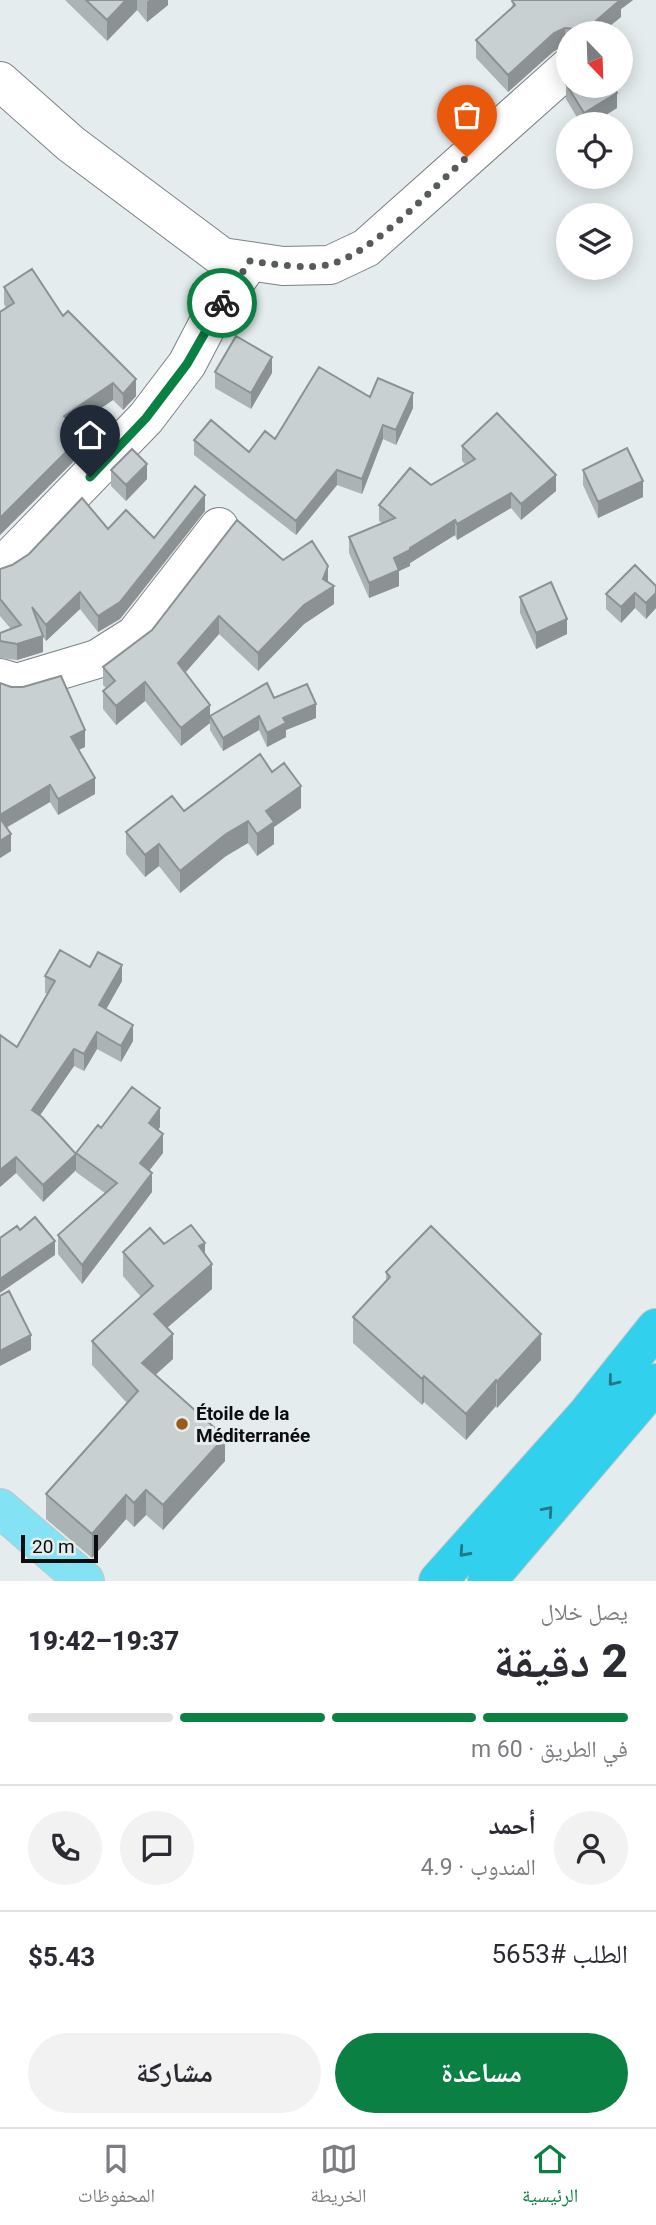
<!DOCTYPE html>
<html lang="ar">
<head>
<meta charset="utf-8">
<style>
	body { margin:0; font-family:Roboto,"Noto Naskh Arabic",sans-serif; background:#f2f2f3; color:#2b2b33; direction:rtl; height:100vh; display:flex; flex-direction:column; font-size:26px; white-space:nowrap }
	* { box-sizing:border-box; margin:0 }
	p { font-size:23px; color:#7c7c81 }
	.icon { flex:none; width:38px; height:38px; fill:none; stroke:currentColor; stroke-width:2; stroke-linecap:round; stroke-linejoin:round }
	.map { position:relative; height:1581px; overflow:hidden; direction:ltr }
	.sheet { display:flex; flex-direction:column; background:#fff; flex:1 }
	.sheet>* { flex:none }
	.needle { width:46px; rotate:157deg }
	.controls { position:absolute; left:556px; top:21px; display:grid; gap:14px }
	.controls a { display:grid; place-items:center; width:77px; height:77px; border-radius:50%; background:#fff; box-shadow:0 4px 18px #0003; font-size:35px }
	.scale { position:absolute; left:21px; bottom:18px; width:77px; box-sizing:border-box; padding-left:7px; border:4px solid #0b0d0e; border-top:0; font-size:19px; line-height:24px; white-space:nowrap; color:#0b0d0e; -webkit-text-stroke:5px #e4ecee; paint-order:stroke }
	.pin { position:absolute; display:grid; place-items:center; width:60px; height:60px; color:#fff; margin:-72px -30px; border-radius:50% 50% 50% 0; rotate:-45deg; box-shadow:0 0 7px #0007 }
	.pin .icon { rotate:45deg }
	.courier { position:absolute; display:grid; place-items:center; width:70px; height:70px; margin:-35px; border:5px solid #0b8043; border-radius:50%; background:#fff; color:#222; box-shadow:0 2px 9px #0007 }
	.summary em { font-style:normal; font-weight:800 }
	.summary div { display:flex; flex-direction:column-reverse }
	.summary { display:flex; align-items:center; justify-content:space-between; height:119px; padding:0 28px }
	h1 { font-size:46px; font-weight:800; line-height:52px }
	.bar { display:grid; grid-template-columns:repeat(4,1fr); gap:10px 7px; align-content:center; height:84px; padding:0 28px }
	.bar i { height:9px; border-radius:5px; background:#e1e1e2 }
	.bar .active { background:#0b8043 }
	.bar p { grid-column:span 4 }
	.line { display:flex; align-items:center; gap:18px; padding:0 28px; border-top:2px solid #e1e1e2 }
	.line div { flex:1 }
	.round { display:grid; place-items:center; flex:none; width:74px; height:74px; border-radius:37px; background:#f2f2f3 }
	.button { display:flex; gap:14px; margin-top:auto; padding:14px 28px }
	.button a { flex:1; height:80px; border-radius:42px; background:#0b8043; color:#fff; font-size:28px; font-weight:800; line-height:80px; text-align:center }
	.button a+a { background:#f2f2f3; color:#2b2b33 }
	.dock { display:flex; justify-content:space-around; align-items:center; height:98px; border-top:2px solid #e1e1e2; background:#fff; font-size:19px; color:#7c7c81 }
	.dock a { display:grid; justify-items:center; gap:4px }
	.dock .active { color:#0b8043 }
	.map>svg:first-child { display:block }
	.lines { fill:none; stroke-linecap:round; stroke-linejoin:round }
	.minor-casing { stroke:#7b8284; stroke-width:40 }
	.major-casing { stroke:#c4c5c5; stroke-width:40 }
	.highway-casing { stroke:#c4c5c5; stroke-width:40 }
	.minor { stroke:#fff; stroke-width:38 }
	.major { stroke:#83e3f4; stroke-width:38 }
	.highway { stroke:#31d0ec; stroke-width:38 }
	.wall { fill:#acb3b5 }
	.shaded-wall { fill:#8c9293 }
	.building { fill:#c8d0d2; stroke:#8c9293; stroke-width:2 }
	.oneway { stroke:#207888 }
	.done { stroke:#575b5c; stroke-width:7; stroke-dasharray:0 12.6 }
	.route { stroke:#0b8043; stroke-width:9 }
	.poi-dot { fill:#975c1c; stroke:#e4ecee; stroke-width:2.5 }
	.labels { text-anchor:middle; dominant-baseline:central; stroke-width:6; stroke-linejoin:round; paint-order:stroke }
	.poi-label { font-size:19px; font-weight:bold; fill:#0b0d0e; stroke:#e4ecee; text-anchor:start }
</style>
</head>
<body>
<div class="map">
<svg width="656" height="1581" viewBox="0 0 656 1581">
	<rect width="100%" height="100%" fill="#e4ecee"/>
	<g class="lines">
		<g class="minor-casing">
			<path id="minor" d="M0 81 71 144 222 257 283 266 330 265 366 248 569 67
				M0 564 13 555 146 418 187 364 212 316 250 261
				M0 678 17 683 97 659 135 635 219 527"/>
		</g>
		<g class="major-casing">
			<path id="major" d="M0 1508 85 1581"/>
		</g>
		<g class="highway-casing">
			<path id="highway" d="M438 1581 587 1414 656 1328
				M487 1581 656 1383"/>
		</g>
		<use href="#minor" class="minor"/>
		<use href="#major" class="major"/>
		<use href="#highway" class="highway"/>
	</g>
	<path class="wall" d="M65 0H168V5L147 22 137 10 107 41Z
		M513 0H633L621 9V17L601 33H569V46H565L554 51 508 92 476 58V40L512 8Z
		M566 84 617 108 591 124H581L566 99Z
		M4 287 63 316 136 396 123 410 113 400 75 426 84 451 0 535V312L6 308 4 304Z
		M215 372 272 373 251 409 215 388Z
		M370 397 413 408 396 445 383 439 362 494 337 485 296 535 194 455V440L249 452 275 439Z
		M462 446 556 491 521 520 511 508 457 540 455 535 410 563V566L399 571V586L369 598 349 553V537L382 523 379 521V505L431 485 466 465 462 461Z
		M111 470 147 479 126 501 111 486Z
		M583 470 643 497 598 518 583 485Z
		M205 511 120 619 98 632 80 609 46 641 43 637V652L17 660 0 658V633L11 629 0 616V569L108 529 154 538Z
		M283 560 328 582 334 604 304 624 258 671 219 634 185 673 210 723 181 746 145 701 116 725 103 709V691L106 688 103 685V667Z
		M656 586V608L646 619 635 608 621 623 606 609V594Z
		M520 597 567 634 536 649 520 613Z
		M0 683 85 747 79 750 95 794 58 815 50 802 6 828 11 851 0 858Z
		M274 698 316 718 286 730V737L267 747 259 730 223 751 210 730V716Z
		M272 772 301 808 274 827V844L257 856 248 843 226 856 180 893 159 866 145 877 126 854V832L184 811Z
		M90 967 122 981 106 1009 133 1041 121 1062 97 1049 84 1071 74 1066 40 1115 76 1170 43 1202 16 1173 0 1187 17 1047 48 994 45 993V976Z
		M160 1127 158 1130 163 1153 149 1171 152 1192 82 1284 58 1254V1235L105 1193 76 1172V1153L101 1128Z
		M164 1244 205 1254 212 1289 167 1328 173 1359 155 1375 225 1461 163 1530 146 1515 134 1527 126 1519 92 1558 46 1519V1494L127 1403 92 1365V1341L141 1297 123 1276V1252Z
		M386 1272 541 1360 497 1408 496 1406 466 1440 424 1402 422 1405 353 1343V1317L386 1282Z"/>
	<path class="shaded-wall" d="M126 0H137V10L107 41V20Z
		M149 0H168V5L147 22V2Z
		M616 0H633L621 9V17L601 33H582Z
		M565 28V46L554 51 508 92V75L554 33Z
		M617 93V108L591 124H584V113Z
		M272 357V373L251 409V393Z
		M136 379V396L123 410V394Z
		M113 383V400L64 433V416Z
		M413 393V408L396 445V430Z
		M383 425V439L362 494V479Z
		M84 434V451L0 535V518Z
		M147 464V479L126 501V485Z
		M337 470V485L296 535V521Z
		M556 475V491L521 520V504Z
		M643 481V497L598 518V502Z
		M511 493V508L457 540V524Z
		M205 495V511L120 619 98 632V616Z
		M455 520V535L410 563V566L399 571V586L369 598V583L394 558Z
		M328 566V584L334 586V604L304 624 258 671V653L323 579Z
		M80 592V609L46 641V625Z
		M635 593V608L621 623V607Z
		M656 593V608L646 619V603Z
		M219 616V634L178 681V663Z
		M567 619V634L536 649V633Z
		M43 636V652L17 660V644Z
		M145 682V701L116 725V706Z
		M316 704V718L286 730V737L267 747V733L283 718Z
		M210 705V723L181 746V728Z
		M259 716V730L223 751V738Z
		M85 730V747L71 753V737Z
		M95 778V794L58 815V799Z
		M50 785V802L0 831V815Z
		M301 786V808L274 827V844L257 856V834L266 811Z
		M248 821V843L226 856 180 893V871L226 834Z
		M11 834V851L0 858V841Z
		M159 844V866L145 877V855Z
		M122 965V981L99 1022V1005Z
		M133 1025V1041L121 1062V1046Z
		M97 1032V1049L84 1071V1054Z
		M74 1049V1066L32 1127V1110Z
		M160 1108V1127L149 1142V1123Z
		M163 1134V1153L140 1182V1163Z
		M76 1154V1170L43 1202V1185Z
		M16 1157V1173L0 1187V1170Z
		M152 1173V1192L82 1284V1265Z
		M55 1241V1255L0 1293V1279Z
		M205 1243V1267L199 1246Z
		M212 1264V1289L154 1339V1314Z
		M173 1334V1359L142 1387V1363Z
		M541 1334V1360L497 1408V1382Z
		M31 1335V1350L0 1366V1351Z
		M424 1376V1402L422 1405V1379Z
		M496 1380V1406L466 1440V1414Z
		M225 1437V1461L163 1530V1505Z
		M146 1490V1515L134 1527V1503Z
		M126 1495V1519L92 1558V1534Z"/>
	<path class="building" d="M86 0H126L107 20Z
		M513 0H620L582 33 575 29 565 28 554 33 508 75 476 40 515 5 512 1Z
		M569 81V86H612L617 93 584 113 566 84Z
		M32 269 63 316 68 311 136 379 123 394 113 383 64 416 84 434 0 518V312L14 303 4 287Z
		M236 336 272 357 251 393 215 372Z
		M319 367 370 397 378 378 413 393 396 430 383 425 362 479 337 470 296 521 194 440 211 420 249 452 265 431 275 439Z
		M497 413 556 475 521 504 511 493 457 524 455 520 410 548V550L394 558 399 570 369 583 349 537 395 518 379 505 410 468 431 485 475 459 462 446Z
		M627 448 643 481 598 502 583 470Z
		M132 449 147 464 126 485 111 470Z
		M195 486 205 495 120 602 98 616 80 592 46 625 32 607 43 636 17 644 0 641V633L21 625 0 599V569L12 565 29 554 82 498 108 529 126 510 154 538Z
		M237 520 283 560 312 541 328 566 323 579 334 586 304 605 258 653 219 616 178 663 210 705 181 728 145 682 116 706 103 691 115 681 103 667 152 630Z
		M635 565 656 586V593L646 603 635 593 621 607 606 594Z
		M551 582 567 619 536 633 520 597Z
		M61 676 85 730 71 737 95 778 58 799 50 785 0 815V683L11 687H23Z
		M267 683 274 698 307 684 316 704 283 718 286 723 267 733 259 716 223 738 210 716Z
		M260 754 272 772 284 763 301 786 266 811 274 822 257 834 248 821 226 834 180 871 159 844 145 855 126 832 172 796 184 811Z
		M0 818 11 834 0 841Z
		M60 950 90 967 98 952 122 965 99 1005 133 1025 121 1046 97 1032 84 1054 74 1049 32 1110 42 1117 76 1154 43 1185 16 1157 0 1170V1035L17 1047 55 981 45 976Z
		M132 1087 160 1108 149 1123 163 1134 140 1163 152 1173 82 1265 58 1235 117 1183 76 1153 98 1125 101 1128Z
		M35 1217 55 1241 0 1279V1238L17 1226 20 1230Z
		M191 1225 205 1243 199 1246 212 1264 154 1314 173 1334 142 1363 225 1437 163 1505 146 1490 134 1503 126 1495 92 1534 46 1494 138 1391 92 1341 153 1286 123 1252 150 1228 164 1244Z
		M431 1226 541 1334 497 1382 496 1380 466 1414 424 1376 422 1379 353 1317 390 1277 386 1272Z
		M9 1291 31 1335 0 1351V1296Z"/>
	<defs><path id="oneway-chevron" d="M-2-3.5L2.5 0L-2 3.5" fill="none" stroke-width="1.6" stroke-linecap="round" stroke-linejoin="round" transform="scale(1.75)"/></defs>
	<g class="oneway">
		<use href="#oneway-chevron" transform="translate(613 1381) rotate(129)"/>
		<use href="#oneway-chevron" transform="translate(548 1511) rotate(-49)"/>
		<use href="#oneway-chevron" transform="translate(464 1552) rotate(132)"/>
	</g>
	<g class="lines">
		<path class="done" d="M222 303 250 261C272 264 310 270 331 264 374 252 433 188 467 157"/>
		<path class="route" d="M90 477 146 418 187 364 222 303"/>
	</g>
	<circle class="poi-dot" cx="182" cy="1424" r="7"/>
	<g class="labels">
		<g class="poi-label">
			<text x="196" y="1413">Étoile de la<tspan x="196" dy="22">Méditerranée</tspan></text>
		</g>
	</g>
</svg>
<div class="controls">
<a><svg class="needle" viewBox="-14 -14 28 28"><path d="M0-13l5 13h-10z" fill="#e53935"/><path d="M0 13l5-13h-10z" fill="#7c7c81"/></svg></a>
<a><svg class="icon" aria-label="locate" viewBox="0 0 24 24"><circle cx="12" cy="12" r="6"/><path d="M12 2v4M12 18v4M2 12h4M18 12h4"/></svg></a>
<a><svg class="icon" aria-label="layers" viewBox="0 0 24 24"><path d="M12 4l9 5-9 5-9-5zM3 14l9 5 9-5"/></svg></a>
</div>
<div class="scale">20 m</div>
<div class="pin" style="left:467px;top:157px;background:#ea580c"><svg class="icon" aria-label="bag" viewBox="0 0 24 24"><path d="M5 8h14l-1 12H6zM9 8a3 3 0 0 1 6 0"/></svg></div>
<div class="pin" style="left:90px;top:477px;background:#1f2937"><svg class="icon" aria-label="home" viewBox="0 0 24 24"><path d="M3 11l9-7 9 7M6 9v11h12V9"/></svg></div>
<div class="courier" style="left:222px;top:303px"><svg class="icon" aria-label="bike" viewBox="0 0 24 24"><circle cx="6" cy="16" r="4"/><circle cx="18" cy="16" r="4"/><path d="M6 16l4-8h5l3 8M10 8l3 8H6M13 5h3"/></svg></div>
</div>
<section class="sheet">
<div class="summary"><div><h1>2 دقيقة</h1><p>يصل خلال</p></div><em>19:37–19:42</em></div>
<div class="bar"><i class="active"></i><i class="active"></i><i class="active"></i><i></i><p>في الطريق · 60 m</p></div>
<div class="line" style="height:126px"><a class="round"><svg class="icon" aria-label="person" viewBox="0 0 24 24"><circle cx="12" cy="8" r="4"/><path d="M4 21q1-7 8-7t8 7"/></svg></a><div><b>أحمد</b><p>المندوب · 4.9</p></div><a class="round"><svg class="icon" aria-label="chat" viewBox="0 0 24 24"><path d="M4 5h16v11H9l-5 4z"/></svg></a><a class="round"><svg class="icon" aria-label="phone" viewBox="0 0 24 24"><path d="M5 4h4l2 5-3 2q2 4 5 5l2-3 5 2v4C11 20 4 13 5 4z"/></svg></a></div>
<div class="line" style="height:91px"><div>الطلب #5653</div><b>$5.43</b></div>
<div class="button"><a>مساعدة</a><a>مشاركة</a></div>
</section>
<nav class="dock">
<a class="active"><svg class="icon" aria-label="home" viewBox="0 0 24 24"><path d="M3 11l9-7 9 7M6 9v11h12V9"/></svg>الرئيسية</a>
<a><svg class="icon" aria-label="map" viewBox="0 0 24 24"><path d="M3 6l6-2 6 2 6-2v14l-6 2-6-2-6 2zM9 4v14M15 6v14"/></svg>الخريطة</a>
<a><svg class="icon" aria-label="saved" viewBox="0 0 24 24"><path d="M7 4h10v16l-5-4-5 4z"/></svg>المحفوظات</a>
</nav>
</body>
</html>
